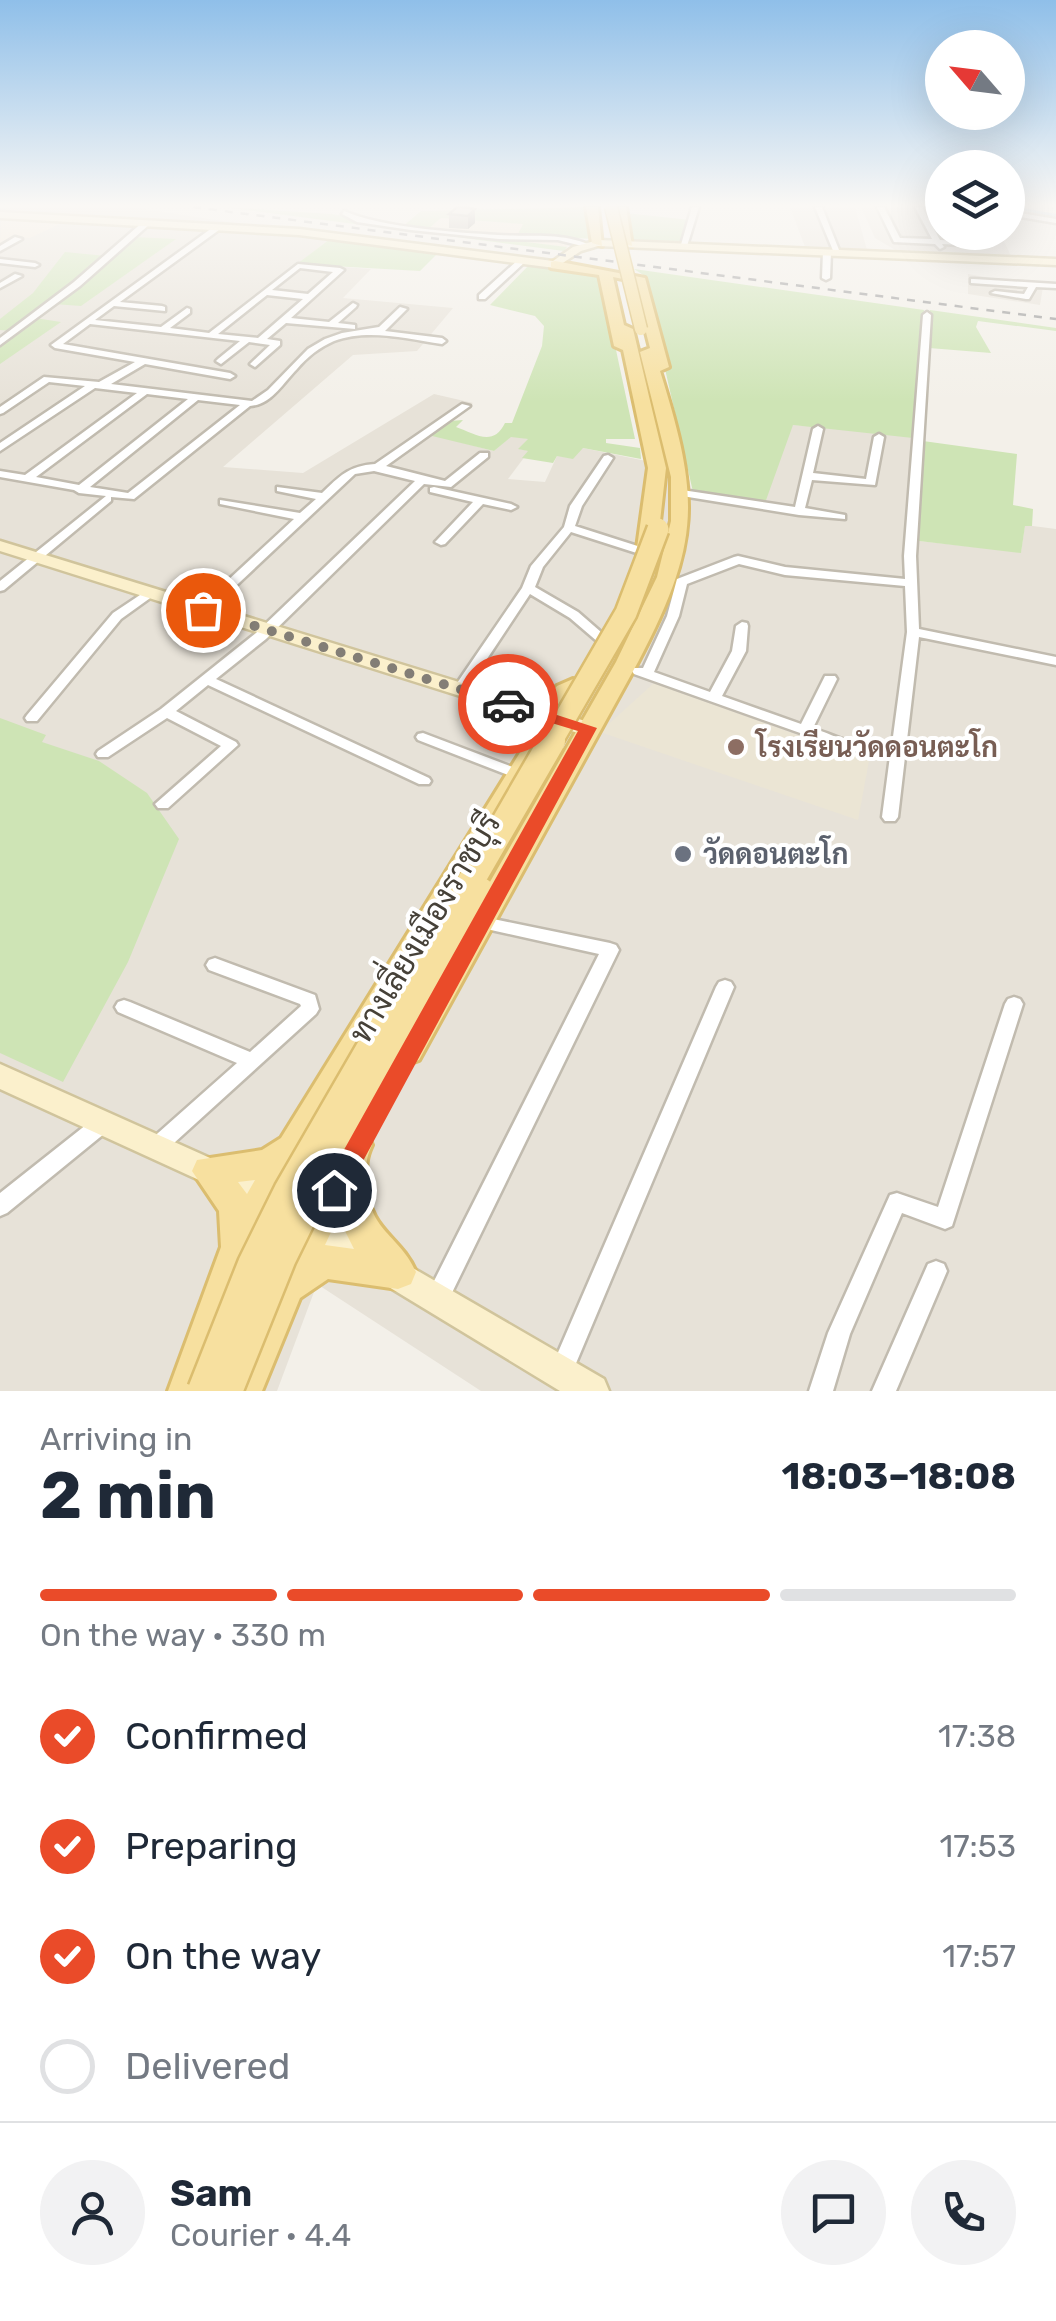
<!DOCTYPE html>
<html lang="en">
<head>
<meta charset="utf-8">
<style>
	body { margin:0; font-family:Rubik,Sarabun,sans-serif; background:#f2f2f3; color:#1f2937; height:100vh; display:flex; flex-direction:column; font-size:38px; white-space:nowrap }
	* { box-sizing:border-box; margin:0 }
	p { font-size:32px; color:#747a83 }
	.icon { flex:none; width:55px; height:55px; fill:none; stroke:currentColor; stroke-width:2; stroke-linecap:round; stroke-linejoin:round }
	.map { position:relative; height:1391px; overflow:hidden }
	.details { display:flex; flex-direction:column; background:#fff; flex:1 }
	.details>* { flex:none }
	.needle { width:65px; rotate:298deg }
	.tools { position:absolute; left:925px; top:30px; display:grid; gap:20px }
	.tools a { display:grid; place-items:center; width:100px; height:100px; border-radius:50%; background:#fff; box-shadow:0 10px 40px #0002; font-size:50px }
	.pin { position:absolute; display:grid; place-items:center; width:85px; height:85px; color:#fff; margin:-42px; border:5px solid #fff; border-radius:50%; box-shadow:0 2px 10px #0007 }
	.courier { position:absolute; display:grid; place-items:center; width:100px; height:100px; margin:-50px; border:8px solid #ea4b29; border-radius:50%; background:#fff; color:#222; box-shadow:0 2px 12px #0007 }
	.headline em { font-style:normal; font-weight:700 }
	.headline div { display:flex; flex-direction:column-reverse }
	.headline { display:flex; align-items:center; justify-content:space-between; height:170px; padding:0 40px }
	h1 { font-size:65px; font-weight:700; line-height:75px }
	.bar { display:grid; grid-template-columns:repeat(4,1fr); gap:15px 10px; align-content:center; height:120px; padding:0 40px }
	.bar i { height:12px; border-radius:8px; background:#e0e1e3 }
	.bar .on { background:#ea4b29 }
	.bar p { grid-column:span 4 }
	.line { display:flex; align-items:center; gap:25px; padding:0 40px; border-top:2px solid #e0e1e3 }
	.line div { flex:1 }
	.round { display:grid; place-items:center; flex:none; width:105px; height:105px; border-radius:52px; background:#f2f2f3 }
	ol { padding:0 40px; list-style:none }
	li { display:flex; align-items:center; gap:30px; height:110px }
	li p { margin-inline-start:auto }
	li .icon { padding:10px; border-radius:50%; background:#ea4b29; color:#fff; stroke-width:4 }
	li:last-child { color:#747a83 }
	li i { width:55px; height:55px; border:5px solid #e0e1e3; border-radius:50% }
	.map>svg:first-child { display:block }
	.residential { fill:#e7e2d8 }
	.commercial { fill:#f3e8d6 }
	.education { fill:#ebe5d4 }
	.green { fill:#cee4b5 }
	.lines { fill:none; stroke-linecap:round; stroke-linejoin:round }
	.canal { fill:#aacfeb; fill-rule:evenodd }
	.street-casing { stroke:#c1bbaf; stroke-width:5 }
	.secondary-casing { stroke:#d0c49c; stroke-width:5 }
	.primary-casing { stroke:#dbbd6f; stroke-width:6 }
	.street { fill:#fff; fill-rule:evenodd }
	.secondary { fill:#fbf0cc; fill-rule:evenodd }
	.primary { fill:#f7e09f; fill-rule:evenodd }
	.rail { stroke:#979797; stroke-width:2.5; stroke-dasharray:8 8; stroke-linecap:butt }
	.primary-bridge-far3-casing { stroke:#dbbd6f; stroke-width:15; stroke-linecap:butt }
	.primary-bridge-far2-casing { stroke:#dbbd6f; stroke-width:26; stroke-linecap:butt }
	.primary-bridge-far1-casing { stroke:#dbbd6f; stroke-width:31; stroke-linecap:butt }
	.primary-bridge-casing { stroke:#dbbd6f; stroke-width:39; stroke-linecap:butt }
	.primary-bridge-far3 { stroke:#f7e09f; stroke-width:12 }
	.primary-bridge-far2 { stroke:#f7e09f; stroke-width:21 }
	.primary-bridge-far1 { stroke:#f7e09f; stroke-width:26 }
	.primary-bridge { stroke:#f7e09f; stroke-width:34 }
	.wall { fill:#b6afa4 }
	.shaded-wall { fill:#948f86 }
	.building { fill:#d4ccbf; stroke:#948f86; stroke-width:2.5 }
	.route { fill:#ea4b29 }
	.done { stroke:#837e76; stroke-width:10; stroke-dasharray:0 18 }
	.education-dot { fill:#8d6e63; stroke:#fff; stroke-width:4 }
	.worship-dot { fill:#6b7280; stroke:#fff; stroke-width:4 }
	.labels { text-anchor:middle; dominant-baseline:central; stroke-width:8; stroke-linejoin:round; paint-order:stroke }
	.education-label { font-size:28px; font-weight:bold; fill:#785e54; stroke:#fff; text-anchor:start }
	.worship-label { font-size:28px; font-weight:bold; fill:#5b616d; stroke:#fff; text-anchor:start }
	.near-street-label { font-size:32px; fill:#464138; stroke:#fff }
</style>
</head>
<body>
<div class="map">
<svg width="1056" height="1391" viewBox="0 0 1056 1391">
	<rect width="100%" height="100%" fill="#f3f0e9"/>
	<path class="residential" d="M0 207H132L325 237 330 239 298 264 371 269 343 298 453 308 417 351 353 355 223 467 303 473 434 394 473 403 429 434 494 451 511 436 529 439 520 449 529 451 508 479 545 482 557 456 583 448 685 469 693 493 793 425 923 432 919 541 1021 552 1025 525 1056 529V1391H481L317 1284 277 1391H0Z
		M790 207H855L867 250 805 247Z
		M861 207H942V232L1000 233 1011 256 897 251 875 238Z
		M968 274 1043 287 1040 305 968 294Z"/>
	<path class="commercial" d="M1 218 66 221 30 238 12 237 0 244Z
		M440 218 524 224 519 233 575 239 567 247 426 230Z"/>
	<path class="education" d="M654 683 869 761 858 820 600 732Z"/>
	<path class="green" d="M224 207 332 214 402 227 421 211 588 207 592 239 518 234 523 224 441 218 428 229 414 228 567 247 564 251Z
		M625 213 691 220 680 242 634 241Z
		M133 237 176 239 81 306 54 304Z
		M330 239 438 253 420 271 297 264Z
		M65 252 106 256 12 331 0 330V319L33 293Z
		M530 264 600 275 635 439H606V443L640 448 641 459 583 448 573 459 557 456 553 463 522 458 528 451 518 449 528 439 511 437 494 451 428 435 450 421 463 420 456 427C474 433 493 448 505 423H512L542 346 544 326 535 316 490 305Z
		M634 269 924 310 913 438 793 425 765 503 693 492 645 281 648 278Z
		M930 310 1056 328V331L978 321 976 327 991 353 929 348Z
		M35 318 61 322 0 364V344Z
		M923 441 1017 454 1013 505 1033 509 1032 526H1025L1021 553 919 541Z
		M0 718 46 735 42 742 99 761 147 793 179 839 128 962 63 1082 0 1053Z"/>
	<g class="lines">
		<path class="canal" d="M1008 207H1019L1056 214V218Z"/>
		<g class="street-casing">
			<path id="street" d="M692 207H699L687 246 680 248Z
				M815 207H822L841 255 834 253Z
				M877 207H884L900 238 932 239 915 207H922L940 240 980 242 984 244 980 246 942 244 944 247 940 249 935 244 894 242Z
				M344 211C383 228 454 232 498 235 529 237 561 232 590 245L586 247 558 240 499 239 411 230 357 222 342 214Z
				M1008 211 1056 219V223L1008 215Z
				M144 221 151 223 80 286 0 345V338L74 282Z
				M216 225 223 227 120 302 162 306 165 307V311L114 306 95 320 161 327 187 308 190 309V313L170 328 209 333 298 264 340 268 344 270 291 318 329 322 353 303 357 305 356 307 338 323 355 325V329L286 323 267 339 280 341V345L255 367 250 364 270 345 249 342 221 364 216 361 218 359 240 341 90 324 63 344 230 373 235 376 230 379 145 364 111 384 252 401 268 390 308 349 325 339 342 333 379 327 400 307 407 309 385 331 442 338 446 341 442 344C408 339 368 328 334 341 320 347 307 357 297 369 283 383 271 405 250 406L134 499 111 497V501L4 590 0 591V581L106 496 79 493 74 490 0 477V471L25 475 137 393 95 388 0 451V443L85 386 49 382 3 413 0 414V407L44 377 99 382 135 362 55 348 51 345ZM300 268 333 272 308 294 272 290ZM267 295 303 299 258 338 218 334ZM147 394 188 399 79 485 36 477ZM198 400 240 405 128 493 90 487Z
				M15 237 22 239 0 251V246Z
				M827 250 831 252 830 278 826 280 822 278 823 252Z
				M0 259 35 263 39 265 35 267 0 263Z
				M519 259 526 261 485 299H479V295Z
				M15 274 22 276 0 288V283Z
				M974 279 1056 284V288L1036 287 1029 299H1026L991 293 995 291 1024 294 1028 287 971 283V279Z
				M927 312 931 315 916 556 919 629 1056 657V665L919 637 898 817 895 821H885L882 817 890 756 851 751 634 674 632 671 634 668H643L667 616 677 579 734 557 738 556 785 567 905 579 904 556 923 315ZM739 564 785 575 905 586 907 632 892 744C868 753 836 736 813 728L837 679 835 676H825L801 724 722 696 746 651 748 626 747 623 742 622 736 626 732 651 710 692 654 672 679 616 687 584Z
				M462 404 470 406 386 466 445 481 480 453H488V457L451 487 424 484 266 639 216 679 429 778 431 781 429 784H419L208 685 176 711 236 742 238 745 168 808H158L155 804 221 746 167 718 108 757H98L96 754 98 751 161 709 256 633 415 481 374 471 355 474 207 613 203 614 197 610 199 607 294 519 220 504V500L300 513 316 499 277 491V487L322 493C340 476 348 466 375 464Z
				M818 426 823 429 813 473 866 479 874 437 879 434 884 437 875 485 812 480 805 508 845 515V519L799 515 682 496 677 493 682 490 795 507 813 429Z
				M608 455 613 458 582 506 575 526 650 550 652 552 646 556 571 532 543 567 535 587 578 612 609 639 608 642H598L570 618 530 594 465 692H455L453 689 522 588 531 566 564 527 570 506 604 456Z
				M434 487 511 504 517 507 511 510 483 504 445 544 441 545 435 542 437 540 473 502 430 492V488Z
				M149 589 155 593 153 596 121 619 37 721H27L25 718 27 715 113 613Z
				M423 733 523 771 525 774 518 779 513 777 418 740 416 737 418 734Z
				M479 916 610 943 616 945 619 950 446 1305 438 1308 430 1305 427 1297 430 1289 599 954 473 926 471 922 473 918Z
				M215 958 315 995 319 1009 316 1014 163 1153 156 1156 149 1153 146 1147 149 1141 237 1063 118 1012 115 1007 118 1002 124 1000 130 1002 250 1052 301 1006 300 1004 209 970 206 965 209 960Z
				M725 980 731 982 734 987 569 1380 561 1384 553 1380 549 1372 553 1364 716 987 719 982Z
				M1014 997 1020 999 1023 1004 952 1226 945 1229 902 1213 850 1334 833 1391H809L828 1333 890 1195 897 1193 938 1207 1005 1004 1008 999Z
				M103 1114 110 1117 113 1123 110 1129 7 1213 0 1216V1193L96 1117Z
				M936 1261 944 1264 947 1271 896 1391H872L928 1264Z"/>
		</g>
		<g class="secondary-casing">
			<path id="secondary" d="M0 212 299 229 553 261 573 247 598 240 1056 259V265L598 246 581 251 555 268 299 235 0 218Z
				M0 541 595 724 598 729 595 734H581L0 551Z
				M0 1064 219 1162 282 1193 286 1203 282 1213 271 1217 260 1213 199 1180 0 1089Z
				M306 1206 604 1379 609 1391H560L295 1230 291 1220 295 1210Z"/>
		</g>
		<g class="primary-casing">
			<path id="primary" d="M586 207H598L602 246 592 243Z
				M614 207H626L632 246 622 243Z
				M555 261 645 278 669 367 660 371C700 499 701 542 638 662L419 1060 408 1064 397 1060 393 1051 616 662 657 577 671 521V477L640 352 650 348 633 281 613 277 624 325 633 329 666 468 657 548 647 554 637 548 648 468 623 350 614 346 599 275 551 268V262Z
				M573 679 584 686 274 1210 253 1256 206 1391H168L221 1247 219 1211 192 1171 197 1160 262 1150 281 1138 547 709 509 711 498 704 509 697 549 695 557 686ZM255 1180 247 1194 238 1182Z
				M356 1131 368 1135 372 1145C365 1160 366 1167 367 1183 368 1231 400 1235 416 1272L411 1284 398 1289 328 1279 300 1298 262 1391H224L256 1309 344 1135ZM338 1217 354 1249 325 1245Z"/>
		</g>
		<use href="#street" class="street"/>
		<use href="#secondary" class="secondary"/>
		<use href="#primary" class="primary"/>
		<path class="rail" d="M193 207 1056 319"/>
		<g class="primary-bridge-far3-casing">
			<path id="primary-bridge-far3" d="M611 207 641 329"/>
		</g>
		<g class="primary-bridge-far2-casing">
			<path id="primary-bridge-far2" d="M550 744 626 613 658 529"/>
		</g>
		<g class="primary-bridge-far1-casing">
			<path id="primary-bridge-far1" d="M386 1028 552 741
				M404 1028 481 891"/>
		</g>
		<g class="primary-bridge-casing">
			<path id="primary-bridge" d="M205 1391 255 1265 291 1192 387 1026
				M225 1391 279 1257 305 1204 405 1026"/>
		</g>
		<use href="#primary-bridge-far3" class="primary-bridge-far3"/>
		<use href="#primary-bridge-far2" class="primary-bridge-far2"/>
		<use href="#primary-bridge-far1" class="primary-bridge-far1"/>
		<use href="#primary-bridge" class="primary-bridge"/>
	</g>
	<path class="wall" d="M475 209V223L468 229 449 228V214Z"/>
	<path class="shaded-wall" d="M475 209V223L468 229V216Z"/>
	<path class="building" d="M457 207H464L475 209 468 216 449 214Z"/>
	<linearGradient id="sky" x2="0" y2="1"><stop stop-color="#8fbfe9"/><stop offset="0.51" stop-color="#faf8f5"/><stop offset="1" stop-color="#faf8f5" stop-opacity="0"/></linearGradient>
	<rect width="1056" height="402" fill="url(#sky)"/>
	<path class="route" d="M502 701H514L597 728 343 1198 334 1201 326 1198 322 1190 326 1182 578 731 502 708Z"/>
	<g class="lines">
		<path class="done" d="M203 610 508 704"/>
	</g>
	<circle class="education-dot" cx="736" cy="747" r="10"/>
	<circle class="worship-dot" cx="683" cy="854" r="10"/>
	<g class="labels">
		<g class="education-label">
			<text x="756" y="747">โรงเรียนวัดดอนตะโก</text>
		</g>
		<g class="worship-label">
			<text x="703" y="854">วัดดอนตะโก</text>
		</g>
		<g class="near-street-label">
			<text transform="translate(425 928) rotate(-59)">ทางเลี่ยงเมืองราชบุรี</text>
		</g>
	</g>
</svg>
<div class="tools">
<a><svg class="needle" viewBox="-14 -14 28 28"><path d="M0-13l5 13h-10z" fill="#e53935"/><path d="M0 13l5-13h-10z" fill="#747a83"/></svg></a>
<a><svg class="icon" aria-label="layers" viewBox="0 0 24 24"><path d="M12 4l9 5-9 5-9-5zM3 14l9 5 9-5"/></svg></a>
</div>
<div class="pin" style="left:203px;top:610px;background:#ea580c"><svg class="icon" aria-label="bag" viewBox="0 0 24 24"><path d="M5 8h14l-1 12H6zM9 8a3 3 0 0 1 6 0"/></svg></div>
<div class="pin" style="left:334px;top:1190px;background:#1f2937"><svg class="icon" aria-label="home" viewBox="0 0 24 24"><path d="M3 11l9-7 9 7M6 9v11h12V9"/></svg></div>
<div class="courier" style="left:508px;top:704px"><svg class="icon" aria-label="car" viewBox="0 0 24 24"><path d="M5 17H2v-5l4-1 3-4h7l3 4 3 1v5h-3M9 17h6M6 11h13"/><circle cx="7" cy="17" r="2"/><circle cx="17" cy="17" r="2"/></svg></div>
</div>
<section class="details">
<div class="headline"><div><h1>2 min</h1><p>Arriving in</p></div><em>18:03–18:08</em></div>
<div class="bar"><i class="on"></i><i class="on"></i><i class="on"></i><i></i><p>On the way · 330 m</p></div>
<ol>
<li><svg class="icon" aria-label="check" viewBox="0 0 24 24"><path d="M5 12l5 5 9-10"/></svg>Confirmed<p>17:38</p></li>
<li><svg class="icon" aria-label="check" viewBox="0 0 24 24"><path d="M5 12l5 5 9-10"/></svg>Preparing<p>17:53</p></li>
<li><svg class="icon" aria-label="check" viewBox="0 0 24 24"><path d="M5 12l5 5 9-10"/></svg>On the way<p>17:57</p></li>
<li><i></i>Delivered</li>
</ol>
<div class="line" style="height:180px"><a class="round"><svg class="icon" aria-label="person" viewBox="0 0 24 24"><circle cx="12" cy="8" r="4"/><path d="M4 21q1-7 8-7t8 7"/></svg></a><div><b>Sam</b><p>Courier · 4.4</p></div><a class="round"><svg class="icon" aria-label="chat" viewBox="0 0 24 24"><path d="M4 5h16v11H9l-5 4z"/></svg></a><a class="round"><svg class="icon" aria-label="phone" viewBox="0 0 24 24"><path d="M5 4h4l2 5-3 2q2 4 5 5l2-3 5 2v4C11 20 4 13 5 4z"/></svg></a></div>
</section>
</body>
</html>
